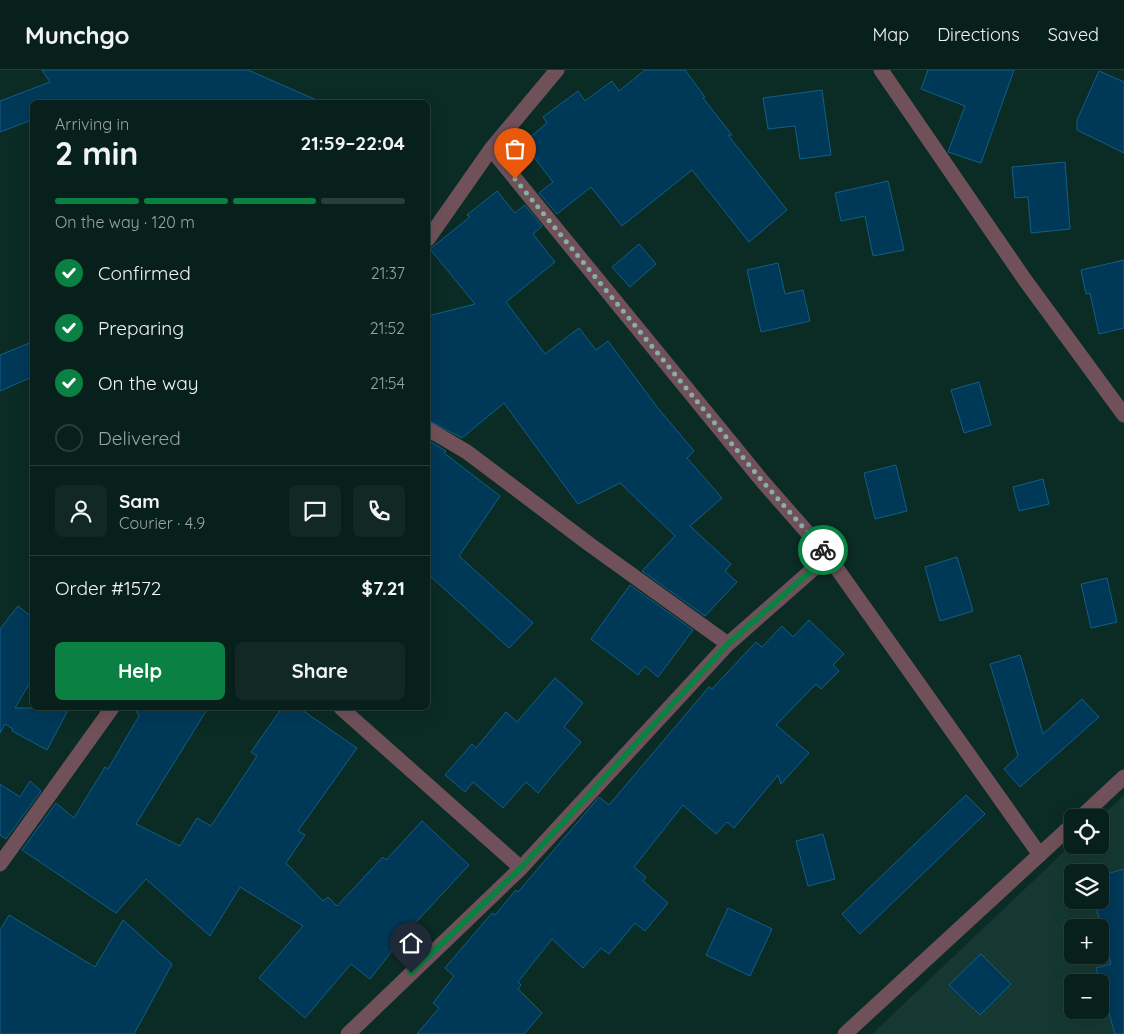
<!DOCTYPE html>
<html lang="en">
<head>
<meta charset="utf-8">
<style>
	body { margin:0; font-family:Quicksand,sans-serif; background:#112825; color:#f1f3f6; height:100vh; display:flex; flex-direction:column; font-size:19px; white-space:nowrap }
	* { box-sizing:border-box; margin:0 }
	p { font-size:16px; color:#98a3a3 }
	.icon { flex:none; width:28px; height:28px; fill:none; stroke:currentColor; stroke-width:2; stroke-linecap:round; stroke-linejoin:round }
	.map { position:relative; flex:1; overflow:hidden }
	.side { position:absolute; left:30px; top:30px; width:400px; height:610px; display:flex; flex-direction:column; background:#08201c; border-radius:8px; box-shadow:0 5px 20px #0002,0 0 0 1px #293e3b }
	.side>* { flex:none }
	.fabs { position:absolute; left:1064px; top:739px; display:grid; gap:10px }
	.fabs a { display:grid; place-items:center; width:45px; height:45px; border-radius:8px; background:#08201c; box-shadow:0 5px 20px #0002,0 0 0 1px #293e3b; font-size:25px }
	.pin { position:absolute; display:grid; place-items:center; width:42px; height:42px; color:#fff; margin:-51px -21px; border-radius:50% 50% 50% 0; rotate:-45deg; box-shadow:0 0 5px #0007 }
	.pin .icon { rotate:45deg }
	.courier { position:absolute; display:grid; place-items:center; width:50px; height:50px; margin:-25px; border:4px solid #0b8043; border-radius:50%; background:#fff; color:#222; box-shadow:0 1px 6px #0007 }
	.summary em { font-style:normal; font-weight:700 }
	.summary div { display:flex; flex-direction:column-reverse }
	.summary { display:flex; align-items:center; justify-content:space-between; height:85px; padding:0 25px }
	h1 { font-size:32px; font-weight:700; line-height:38px }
	.bar { display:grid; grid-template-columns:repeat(4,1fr); gap:8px 5px; align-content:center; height:60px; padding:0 25px }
	.bar i { height:6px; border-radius:4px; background:#293e3b }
	.bar .current { background:#0b8043 }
	.bar p { grid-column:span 4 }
	.line { display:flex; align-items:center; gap:12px; padding:0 25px; border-top:1px solid #293e3b }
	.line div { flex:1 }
	.round { display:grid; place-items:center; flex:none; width:52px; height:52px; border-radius:8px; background:#112825 }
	ol { padding:0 25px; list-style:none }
	li { display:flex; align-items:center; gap:15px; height:55px }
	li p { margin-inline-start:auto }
	li .icon { padding:5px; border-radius:50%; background:#0b8043; color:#fff; stroke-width:4 }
	li:last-child { color:#98a3a3 }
	li i { width:28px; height:28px; border:2px solid #293e3b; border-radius:50% }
	.cta { display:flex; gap:10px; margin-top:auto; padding:10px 25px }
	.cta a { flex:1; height:58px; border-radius:8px; background:#0b8043; color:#fff; font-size:20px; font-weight:700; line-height:58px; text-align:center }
	.cta a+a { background:#112825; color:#f1f3f6 }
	header { display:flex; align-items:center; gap:30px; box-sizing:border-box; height:70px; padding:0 25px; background:#08201c; border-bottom:1px solid #293e3b }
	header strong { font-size:24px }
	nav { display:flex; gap:28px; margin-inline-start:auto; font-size:18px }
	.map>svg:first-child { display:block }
	.built { fill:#153932; fill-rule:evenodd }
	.building { fill:#003958; stroke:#135e87 }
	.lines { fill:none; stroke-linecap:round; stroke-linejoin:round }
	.minor { stroke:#70515a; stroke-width:15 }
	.done { stroke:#86afa6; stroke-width:5; stroke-dasharray:0 9 }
	.route { stroke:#0b8043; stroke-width:6 }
</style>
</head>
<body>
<header>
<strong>Munchgo</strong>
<nav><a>Map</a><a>Directions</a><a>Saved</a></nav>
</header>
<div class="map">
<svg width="1124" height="964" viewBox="0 0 1124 964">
	<rect width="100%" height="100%" fill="#0b2b25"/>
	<path class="built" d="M1124 725V964H872L1072 774 1100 775V748ZM1072 802H1100V830H1072ZM1072 858H1100V885H1072ZM1072 912H1100V940H1072Z"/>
	<path class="building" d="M42 0H248L321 32H32V50L0 62V31L50 12Z
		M645 0H685L705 27 703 28 732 65H728L787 140 749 172 692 100 622 156 591 117 557 144 539 123 553 112 523 73 547 53 543 47 578 21 585 31 612 11 619 21Z
		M928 0H1014L981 93 948 82 965 36 921 19Z
		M1099 1 1124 12V83L1077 60V50Z
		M822 20 831 85 800 89 795 56 768 59 763 28Z
		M1065 92 1070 159 1031 163 1028 127 1015 128 1012 97Z
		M888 111 904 180 873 186 865 146 841 151 835 123Z
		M497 121 515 143 525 135 542 156 533 164 555 192 506 232 545 284 579 258 596 280 608 271 657 337 694 381 687 388 722 428 690 456 731 494 725 501 737 512 705 546 642 501 675 466 620 413 578 434 504 333 462 368 428 350V246L475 234 430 179 470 147 467 145Z
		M639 174 656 194 630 217 612 197Z
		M1124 190V258L1099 264 1090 223 1086 224 1081 200Z
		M778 193 785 224 803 220 810 251 761 262 747 200Z
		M32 272V307L0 321V285Z
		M979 312 991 355 964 363 951 320Z
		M428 370 446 381 444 383 500 426 459 486 533 553 509 578 428 504Z
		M896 395 907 441 875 449 864 403Z
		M1043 409 1049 434 1019 441 1013 417Z
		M957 487 973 541 940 551 925 497Z
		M1107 508 1117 552 1091 558 1081 514Z
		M630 515 693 560 658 607 645 596 638 605 591 569Z
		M18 536 32 547V609L15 638H69L47 680 12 661 13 659 5 654 0 663V559Z
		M809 550 844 584 833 595 839 601 821 619 816 614 776 655 809 683 781 714 778 705 734 758 727 752 716 764 683 735 634 797 646 807 643 811 668 833 645 861 635 853 609 884 601 878 583 898 552 869 518 912 521 915 518 919 542 943 524 964H417L439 938 433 933 454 906 445 898 492 843 495 845 516 820 518 822 599 727 609 735 709 617 712 619 756 572 762 577 782 556 793 567Z
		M1020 585 1043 664 1082 629 1099 647 1020 717 1004 699 1018 686 990 594Z
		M555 608 583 633 564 657 581 672 538 723 526 712 503 738 473 712 465 722 445 705 472 674 476 678 506 642 517 652Z
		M135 638H208L136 754 180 776 197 748 211 756 257 686 251 682 282 638H299L357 678 298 761 305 765 286 793 323 831 328 827 337 836 383 787 386 790 422 751 469 795 406 863 370 909 351 894 305 948 259 908 303 856 240 817 210 866 146 809 116 843 22 780 56 733 74 748 105 697 108 699 139 646Z
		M30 711 41 721 6 769 0 765V714L20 727Z
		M966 725 985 744 860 864 842 844Z
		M823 764 835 809 808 816 796 771Z
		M1124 799V964H1115L1096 898 1111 894 1094 830H1100V806Z
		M728 838 772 859 750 906 706 885Z
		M9 845 95 897 123 850 172 894 134 964H0V860Z
		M981 884 1011 914 980 945 949 915Z"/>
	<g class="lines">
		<path class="minor" d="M881 0 1025 210 1124 345
			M491 79 763 412 828 486 1040 785
			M428 169 491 79 557 0
			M428 359 467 382 589 474 728 574
			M341 638 521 798
			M1080 748 1124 707
			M0 794 112 638
			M348 964 521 798 728 574 828 486
			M845 964 1072 755"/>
	</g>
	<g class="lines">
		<path class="done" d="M515 109 763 412 823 480"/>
		<path class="route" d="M411 903 521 798 728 574 828 486 823 480"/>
	</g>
</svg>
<div class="fabs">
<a><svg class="icon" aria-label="locate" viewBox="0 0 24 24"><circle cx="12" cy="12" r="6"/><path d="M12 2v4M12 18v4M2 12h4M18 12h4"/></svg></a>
<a><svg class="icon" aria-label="layers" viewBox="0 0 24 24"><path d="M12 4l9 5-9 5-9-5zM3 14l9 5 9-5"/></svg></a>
<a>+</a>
<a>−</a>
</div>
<div class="pin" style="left:515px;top:109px;background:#ea580c"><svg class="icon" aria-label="bag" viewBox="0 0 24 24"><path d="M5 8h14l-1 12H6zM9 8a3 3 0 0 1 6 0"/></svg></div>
<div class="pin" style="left:411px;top:903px;background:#1f2937"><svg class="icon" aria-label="home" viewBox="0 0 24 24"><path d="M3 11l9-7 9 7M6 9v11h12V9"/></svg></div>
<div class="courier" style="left:823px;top:480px"><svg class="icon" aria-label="bike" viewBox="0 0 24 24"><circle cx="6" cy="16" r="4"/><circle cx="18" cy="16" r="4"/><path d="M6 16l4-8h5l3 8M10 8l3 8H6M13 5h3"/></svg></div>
<section class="side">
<div class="summary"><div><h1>2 min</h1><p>Arriving in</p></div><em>21:59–22:04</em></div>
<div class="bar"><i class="current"></i><i class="current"></i><i class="current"></i><i></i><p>On the way · 120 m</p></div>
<ol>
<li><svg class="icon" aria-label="check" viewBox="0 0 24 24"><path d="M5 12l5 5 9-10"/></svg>Confirmed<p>21:37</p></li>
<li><svg class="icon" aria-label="check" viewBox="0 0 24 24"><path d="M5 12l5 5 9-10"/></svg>Preparing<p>21:52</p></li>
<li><svg class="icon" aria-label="check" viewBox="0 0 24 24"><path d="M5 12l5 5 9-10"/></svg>On the way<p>21:54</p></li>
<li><i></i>Delivered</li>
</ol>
<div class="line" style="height:90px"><a class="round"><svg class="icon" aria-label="person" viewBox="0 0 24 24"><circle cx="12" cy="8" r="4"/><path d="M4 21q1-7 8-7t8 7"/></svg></a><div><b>Sam</b><p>Courier · 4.9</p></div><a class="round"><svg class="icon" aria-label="chat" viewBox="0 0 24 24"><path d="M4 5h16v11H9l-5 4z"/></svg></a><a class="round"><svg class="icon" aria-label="phone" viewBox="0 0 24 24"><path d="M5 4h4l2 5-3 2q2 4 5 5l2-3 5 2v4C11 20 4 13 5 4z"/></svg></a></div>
<div class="line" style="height:65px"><div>Order #1572</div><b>$7.21</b></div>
<div class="cta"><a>Help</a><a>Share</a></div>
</section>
</div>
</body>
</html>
